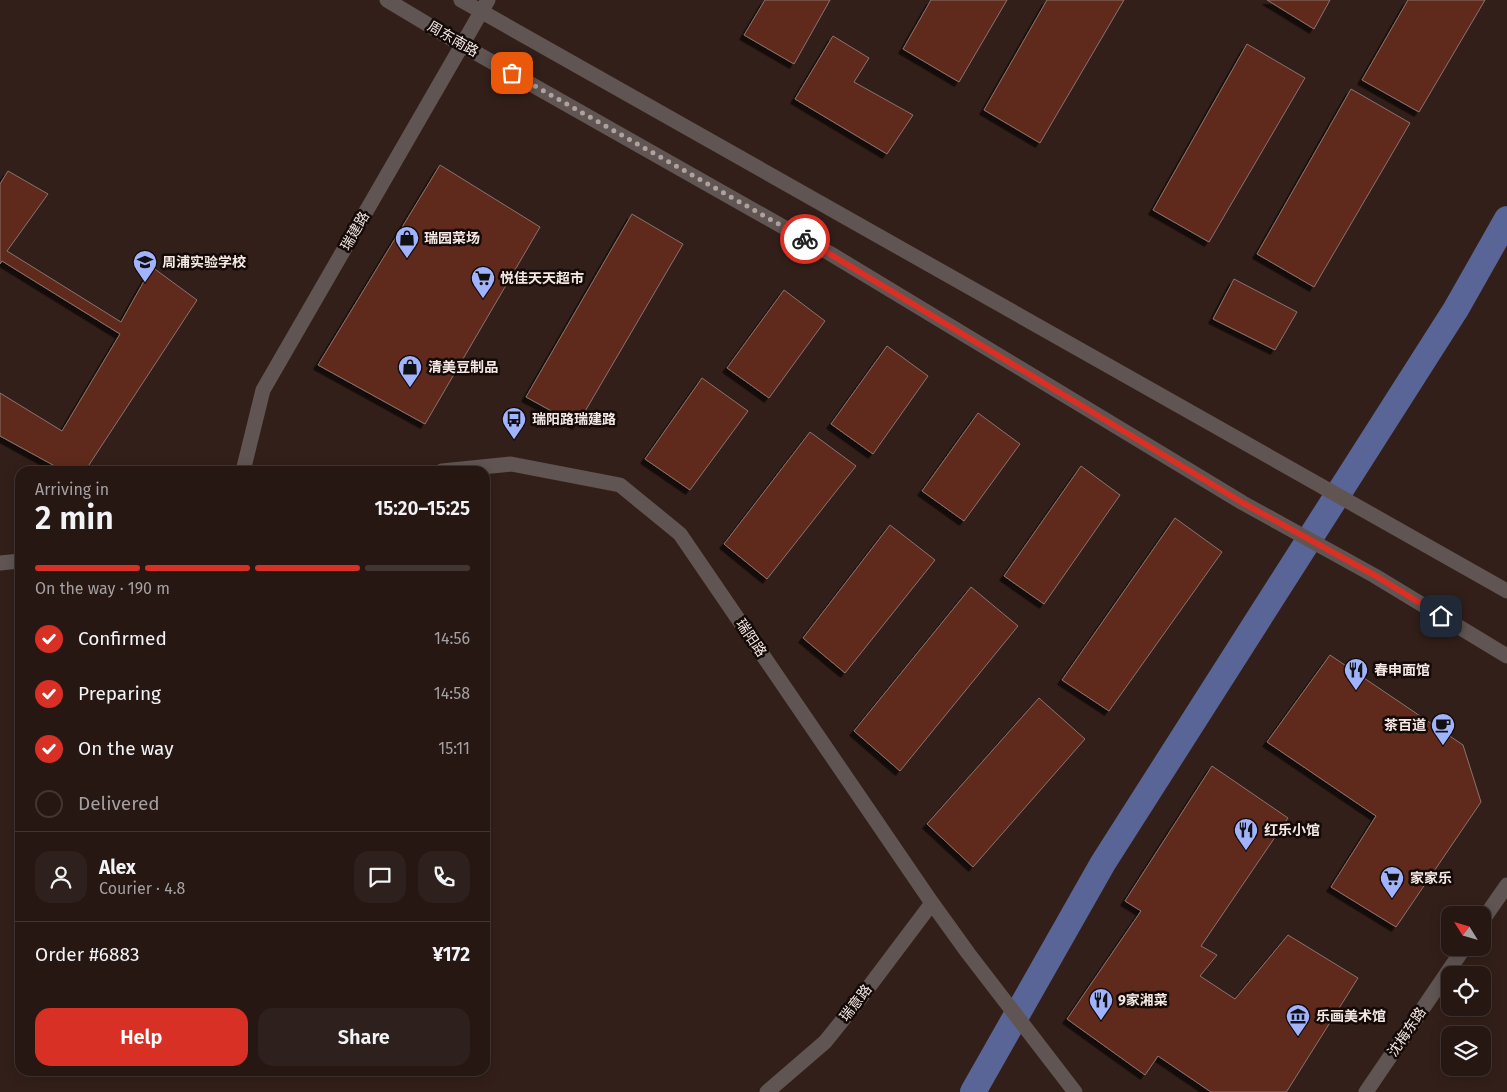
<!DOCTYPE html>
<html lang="en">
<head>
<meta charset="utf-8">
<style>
	body { margin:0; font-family:"Fira Sans","Noto Sans SC",sans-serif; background:#2e201c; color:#f1f3f6; height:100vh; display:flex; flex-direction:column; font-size:19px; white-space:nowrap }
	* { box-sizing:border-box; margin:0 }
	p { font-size:16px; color:#a49fa0 }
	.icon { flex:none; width:28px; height:28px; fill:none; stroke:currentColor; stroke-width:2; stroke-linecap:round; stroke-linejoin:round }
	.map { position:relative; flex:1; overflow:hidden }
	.side { position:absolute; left:15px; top:466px; width:475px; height:610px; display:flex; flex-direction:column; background:#261713; border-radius:15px; box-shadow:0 2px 12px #0003,0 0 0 1px #423633 }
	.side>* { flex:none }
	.needle { width:32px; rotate:307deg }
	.fabs { position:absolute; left:1441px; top:906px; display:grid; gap:10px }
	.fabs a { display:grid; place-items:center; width:50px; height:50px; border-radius:10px; background:#261713; box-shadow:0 2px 12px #0003,0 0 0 1px #423633; font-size:25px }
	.pin { position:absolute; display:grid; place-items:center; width:42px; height:42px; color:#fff; margin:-21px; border-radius:10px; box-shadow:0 2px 8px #0006 }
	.courier { position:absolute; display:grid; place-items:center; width:50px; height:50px; margin:-25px; border:4px solid #d93025; border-radius:50%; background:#fff; color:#222; box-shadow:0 1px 6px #0007 }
	.overview em { font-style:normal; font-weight:600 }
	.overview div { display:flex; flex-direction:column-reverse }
	.overview { display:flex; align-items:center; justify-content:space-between; height:85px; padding:0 20px }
	h1 { font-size:32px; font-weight:600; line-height:38px }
	.bar { display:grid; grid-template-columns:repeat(4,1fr); gap:8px 5px; align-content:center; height:60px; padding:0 20px }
	.bar i { height:6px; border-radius:4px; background:#423633 }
	.bar .current { background:#d93025 }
	.bar p { grid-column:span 4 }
	.line { display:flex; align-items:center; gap:12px; padding:0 20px; border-top:1px solid #423633 }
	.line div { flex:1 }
	.round { display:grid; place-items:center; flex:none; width:52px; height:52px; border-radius:15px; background:#2e201c }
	ol { padding:0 20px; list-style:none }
	li { display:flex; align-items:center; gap:15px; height:55px }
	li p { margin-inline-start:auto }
	li .icon { padding:5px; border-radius:50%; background:#d93025; color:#fff; stroke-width:4 }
	li:last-child { color:#a49fa0 }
	li i { width:28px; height:28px; border:2px solid #423633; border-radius:50% }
	.cta { display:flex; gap:10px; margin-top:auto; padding:10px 20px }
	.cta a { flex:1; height:58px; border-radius:15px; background:#d93025; color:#fff; font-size:20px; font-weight:600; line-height:58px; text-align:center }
	.cta a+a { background:#2e201c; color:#f1f3f6 }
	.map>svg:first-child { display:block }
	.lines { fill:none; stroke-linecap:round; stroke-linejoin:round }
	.canal { stroke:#596596; stroke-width:26 }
	.building { fill:#5e2b1c; stroke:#8b726b; filter:url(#shadow) }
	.minor { stroke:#605552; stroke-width:15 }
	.done { stroke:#b1a19c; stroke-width:5; stroke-dasharray:0 9 }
	.route { stroke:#d93025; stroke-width:6 }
	.labels { text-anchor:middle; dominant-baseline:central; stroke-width:5; stroke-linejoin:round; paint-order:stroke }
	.street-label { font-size:14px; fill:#f5e7e3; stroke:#140b09 }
	.poi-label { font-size:14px; font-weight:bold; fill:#f5e7e3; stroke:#140b09; text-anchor:start }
</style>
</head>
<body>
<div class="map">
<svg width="1507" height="1092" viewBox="0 0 1507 1092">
	<defs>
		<filter id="shadow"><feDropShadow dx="-4.5" dy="4.5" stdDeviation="0" flood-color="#0009"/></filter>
	</defs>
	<rect width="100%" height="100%" fill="#331f19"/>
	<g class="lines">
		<path class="canal" d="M973 1092 1103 863 1456 309 1507 219"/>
	</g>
	<path class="building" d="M765 0H830L794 64 744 35Z
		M931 0H1007L959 82 903 49Z
		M1047 0H1124L1040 143 984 110Z
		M1267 0H1330L1314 29Z
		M1408 0H1485L1419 112 1362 80Z
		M833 36 869 58 854 82 913 115 887 154 795 99Z
		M1247 44 1305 78 1209 242 1153 210Z
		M1351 89 1410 123 1314 287 1257 254Z
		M440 165 540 227 425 424 318 365Z
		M8 171 48 194 7 251 121 322 152 267 197 300 85 471H64L0 436V393L62 431 120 334 2 261 0 264V184Z
		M632 214 683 244 577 425 526 397Z
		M1234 279 1297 312 1275 350 1213 319Z
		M784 290 825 321 769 398 727 368Z
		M887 346 928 376 873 454 831 424Z
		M702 378 748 411 690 490 645 459Z
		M978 413 1020 444 964 521 922 491Z
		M810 432 856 466 767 579 724 544Z
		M1081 466 1120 495 1044 604 1004 576Z
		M1175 518 1222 552 1109 711 1062 680Z
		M890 525 935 560 845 673 803 638Z
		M971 587 1018 626 900 771 854 731Z
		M1330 655 1463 745 1481 802 1396 927 1331 887 1376 816 1267 742Z
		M1039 698 1085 739 973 867 927 824Z
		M1212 766 1288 818 1201 946 1217 955 1200 976 1235 999 1288 935 1358 978 1287 1091 1285 1092H1211L1158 1056 1145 1075 1067 1019 1141 911 1125 901Z"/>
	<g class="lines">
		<path class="minor" d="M387 0 462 45 831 254 1243 503 1375 576 1507 656
			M461 0 1507 591
			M243 471 263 390 488 0
			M442 471 511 464 620 485 680 534 932 903 968 953 1075 1092
			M0 563 20 561
			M1482 921 1507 885
			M767 1092 825 1042 862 996 932 903
			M1366 1092 1464 948"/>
	</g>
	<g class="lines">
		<path class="done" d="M512 73 805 239"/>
		<path class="route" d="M805 239 1243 503 1376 576 1441 616"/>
	</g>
	<defs>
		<g id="shop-pin" transform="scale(1.25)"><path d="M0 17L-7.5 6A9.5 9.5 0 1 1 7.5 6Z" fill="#a1b3fd" stroke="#140b09"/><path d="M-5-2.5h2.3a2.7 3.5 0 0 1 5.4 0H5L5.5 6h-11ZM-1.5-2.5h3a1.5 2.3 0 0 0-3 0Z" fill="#111"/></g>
		<g id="school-pin" transform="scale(1.25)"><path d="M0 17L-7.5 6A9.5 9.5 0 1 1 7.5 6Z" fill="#a1b3fd" stroke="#140b09"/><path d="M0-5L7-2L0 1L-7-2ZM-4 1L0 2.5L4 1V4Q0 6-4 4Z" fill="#111"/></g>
		<g id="supermarket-pin" transform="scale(1.25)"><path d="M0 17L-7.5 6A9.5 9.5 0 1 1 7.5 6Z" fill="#a1b3fd" stroke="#140b09"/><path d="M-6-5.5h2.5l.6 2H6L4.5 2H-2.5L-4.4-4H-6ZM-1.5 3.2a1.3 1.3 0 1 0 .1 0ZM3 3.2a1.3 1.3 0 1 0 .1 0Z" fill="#111"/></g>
		<g id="bus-pin" transform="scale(1.25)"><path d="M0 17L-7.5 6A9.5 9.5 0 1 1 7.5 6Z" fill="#a1b3fd" stroke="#140b09"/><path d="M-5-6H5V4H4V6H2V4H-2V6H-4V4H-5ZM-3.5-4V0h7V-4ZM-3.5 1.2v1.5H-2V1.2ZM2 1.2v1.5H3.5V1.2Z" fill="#111"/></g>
		<g id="restaurant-pin" transform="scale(1.25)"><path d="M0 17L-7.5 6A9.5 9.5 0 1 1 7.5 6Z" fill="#a1b3fd" stroke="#140b09"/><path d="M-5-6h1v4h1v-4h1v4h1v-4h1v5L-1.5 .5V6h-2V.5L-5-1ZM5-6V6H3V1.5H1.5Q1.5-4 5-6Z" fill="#111"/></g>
		<g id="cafe-pin" transform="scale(1.25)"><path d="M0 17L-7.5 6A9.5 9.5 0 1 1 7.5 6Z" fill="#a1b3fd" stroke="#140b09"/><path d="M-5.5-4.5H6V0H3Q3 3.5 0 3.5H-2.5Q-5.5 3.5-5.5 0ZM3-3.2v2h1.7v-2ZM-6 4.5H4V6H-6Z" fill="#111"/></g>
		<g id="museum-pin" transform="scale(1.25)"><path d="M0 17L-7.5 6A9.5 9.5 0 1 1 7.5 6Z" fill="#a1b3fd" stroke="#140b09"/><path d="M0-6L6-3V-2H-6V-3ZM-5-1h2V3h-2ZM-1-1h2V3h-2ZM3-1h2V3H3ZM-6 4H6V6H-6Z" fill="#111"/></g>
	</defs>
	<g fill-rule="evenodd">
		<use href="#shop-pin" x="407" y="238"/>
		<use href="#school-pin" x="145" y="262"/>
		<use href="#supermarket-pin" x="483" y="278"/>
		<use href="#shop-pin" x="410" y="367"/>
		<use href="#bus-pin" x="514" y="419"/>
		<use href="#restaurant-pin" x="1356" y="670"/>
		<use href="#cafe-pin" x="1443" y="725"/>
		<use href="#restaurant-pin" x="1246" y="830"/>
		<use href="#supermarket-pin" x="1392" y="878"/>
		<use href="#restaurant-pin" x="1101" y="1000"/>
		<use href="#museum-pin" x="1298" y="1016"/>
	</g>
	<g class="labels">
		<g class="street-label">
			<text transform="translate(453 39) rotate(30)">周东南路</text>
			<text transform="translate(355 231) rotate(-60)">瑞建路</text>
			<text transform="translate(751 638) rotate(56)">瑞阳路</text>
			<text transform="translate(856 1003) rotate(-52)">瑞意路</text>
			<text transform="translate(1407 1032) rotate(-56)">沈梅东路</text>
		</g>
		<g class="poi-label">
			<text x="424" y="238">瑞园菜场</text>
			<text x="162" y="262">周浦实验学校</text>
			<text x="500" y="278">悦佳天天超市</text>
			<text x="428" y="367">清美豆制品</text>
			<text x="532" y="419">瑞阳路瑞建路</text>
			<text x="1374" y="670">春申面馆</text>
			<text x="1426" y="725" text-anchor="end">茶百道</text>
			<text x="1264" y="830">红乐小馆</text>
			<text x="1410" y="878">家家乐</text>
			<text x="1118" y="1000">9家湘菜</text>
			<text x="1316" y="1016">乐画美术馆</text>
		</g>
	</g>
</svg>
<div class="fabs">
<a><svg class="needle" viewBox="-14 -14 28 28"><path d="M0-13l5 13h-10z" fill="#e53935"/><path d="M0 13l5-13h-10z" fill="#a49fa0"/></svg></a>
<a><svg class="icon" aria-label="locate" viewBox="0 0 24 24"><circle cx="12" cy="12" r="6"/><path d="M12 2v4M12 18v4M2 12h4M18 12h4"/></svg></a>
<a><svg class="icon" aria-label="layers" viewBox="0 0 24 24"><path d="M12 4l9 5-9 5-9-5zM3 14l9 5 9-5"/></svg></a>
</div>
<div class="pin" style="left:512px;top:73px;background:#ea580c"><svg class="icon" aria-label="bag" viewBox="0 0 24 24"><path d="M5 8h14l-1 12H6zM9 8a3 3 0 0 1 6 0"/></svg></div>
<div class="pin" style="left:1441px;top:616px;background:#1f2937"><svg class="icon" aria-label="home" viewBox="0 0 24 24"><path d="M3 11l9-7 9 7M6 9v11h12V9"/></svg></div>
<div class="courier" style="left:805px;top:239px"><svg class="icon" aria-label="bike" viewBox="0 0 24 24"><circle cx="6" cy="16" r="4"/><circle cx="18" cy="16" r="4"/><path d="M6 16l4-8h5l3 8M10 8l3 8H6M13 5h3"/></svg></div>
<section class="side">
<div class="overview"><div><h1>2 min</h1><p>Arriving in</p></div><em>15:20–15:25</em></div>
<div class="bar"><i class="current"></i><i class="current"></i><i class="current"></i><i></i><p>On the way · 190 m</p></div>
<ol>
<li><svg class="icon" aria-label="check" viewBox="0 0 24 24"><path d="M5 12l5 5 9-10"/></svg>Confirmed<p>14:56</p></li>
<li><svg class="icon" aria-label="check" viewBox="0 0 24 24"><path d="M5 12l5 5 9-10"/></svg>Preparing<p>14:58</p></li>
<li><svg class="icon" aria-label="check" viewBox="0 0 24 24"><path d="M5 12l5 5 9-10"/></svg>On the way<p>15:11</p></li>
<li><i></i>Delivered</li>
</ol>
<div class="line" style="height:90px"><a class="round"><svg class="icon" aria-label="person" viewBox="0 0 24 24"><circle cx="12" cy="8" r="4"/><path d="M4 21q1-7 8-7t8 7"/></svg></a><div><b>Alex</b><p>Courier · 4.8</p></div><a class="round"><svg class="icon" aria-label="chat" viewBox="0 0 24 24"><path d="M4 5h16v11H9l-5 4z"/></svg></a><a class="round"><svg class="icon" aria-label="phone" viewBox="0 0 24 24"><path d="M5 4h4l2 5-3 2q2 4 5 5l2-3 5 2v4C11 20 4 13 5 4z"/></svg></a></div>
<div class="line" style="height:65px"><div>Order #6883</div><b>¥172</b></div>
<div class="cta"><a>Help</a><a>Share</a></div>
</section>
</div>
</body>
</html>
